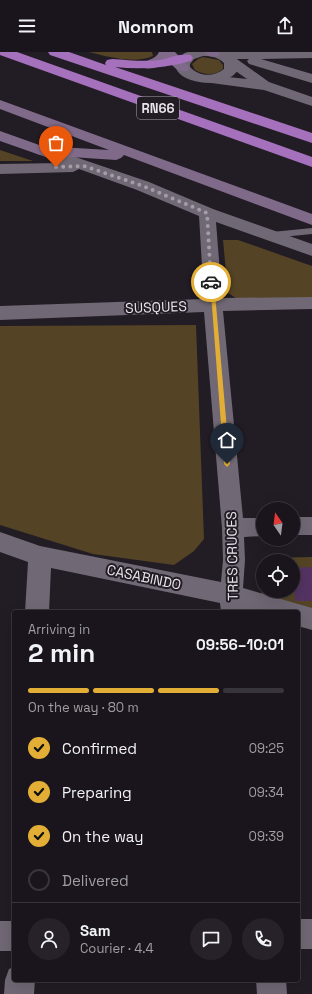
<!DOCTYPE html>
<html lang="en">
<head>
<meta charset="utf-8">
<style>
	body { margin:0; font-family:"Space Grotesk",sans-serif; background:#272229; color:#f1f3f6; height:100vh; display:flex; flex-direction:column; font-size:15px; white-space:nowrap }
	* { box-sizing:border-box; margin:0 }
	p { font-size:13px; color:#9f9fa3 }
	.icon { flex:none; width:22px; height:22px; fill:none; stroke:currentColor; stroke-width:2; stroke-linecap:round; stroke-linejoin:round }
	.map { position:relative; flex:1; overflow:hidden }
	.drawer { position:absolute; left:12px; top:558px; width:288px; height:372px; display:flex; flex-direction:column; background:#1a151c; border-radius:4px; box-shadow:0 4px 16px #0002,0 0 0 1px #38343b }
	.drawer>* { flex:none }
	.needle { width:26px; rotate:346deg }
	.fabs { position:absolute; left:256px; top:450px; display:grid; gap:8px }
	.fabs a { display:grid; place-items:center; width:44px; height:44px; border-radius:50%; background:#1a151c; box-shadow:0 4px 16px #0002,0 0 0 1px #38343b; font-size:20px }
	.pin { position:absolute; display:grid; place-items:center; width:34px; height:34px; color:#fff; margin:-41px -17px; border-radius:50% 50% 50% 0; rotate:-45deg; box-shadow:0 0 4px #0007 }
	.pin .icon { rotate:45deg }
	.courier { position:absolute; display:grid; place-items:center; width:40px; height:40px; margin:-20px; border:3px solid #e3ae35; border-radius:50%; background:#fff; color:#222; box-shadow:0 1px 5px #0007 }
	.headline em { font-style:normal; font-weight:700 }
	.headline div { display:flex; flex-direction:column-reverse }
	.headline { display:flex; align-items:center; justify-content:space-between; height:68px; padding:0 16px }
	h1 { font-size:26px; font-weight:700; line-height:30px }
	.bar { display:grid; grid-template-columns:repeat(4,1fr); gap:6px 4px; align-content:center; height:48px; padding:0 16px }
	.bar i { height:5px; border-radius:3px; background:#38343b }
	.bar .current { background:#e3ae35 }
	.bar p { grid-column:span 4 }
	.line { display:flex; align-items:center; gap:10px; padding:0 16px; border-top:1px solid #38343b }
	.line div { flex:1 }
	.round { display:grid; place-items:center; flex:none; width:42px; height:42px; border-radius:21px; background:#272229 }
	ol { padding:0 16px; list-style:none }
	li { display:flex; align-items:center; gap:12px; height:44px }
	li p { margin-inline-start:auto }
	li .icon { padding:4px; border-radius:50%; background:#e3ae35; color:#111; stroke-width:4 }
	li:last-child { color:#9f9fa3 }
	li i { width:22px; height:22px; border:2px solid #38343b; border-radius:50% }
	header { display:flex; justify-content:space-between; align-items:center; height:52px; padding:0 16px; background:#1a151c; font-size:18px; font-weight:700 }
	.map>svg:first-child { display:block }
	.green { fill:#544425 }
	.building { fill:#533362 }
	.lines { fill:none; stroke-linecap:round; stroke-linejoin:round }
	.service { fill:#706874; fill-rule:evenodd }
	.minor { fill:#706874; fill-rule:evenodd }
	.tertiary { fill:#706874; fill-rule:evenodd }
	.secondary { fill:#806a8a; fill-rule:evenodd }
	.motorway { fill:#a570bc; fill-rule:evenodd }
	.route { fill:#e3ae35 }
	.done { stroke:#a39da5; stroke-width:4; stroke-dasharray:0 7.2 }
	.labels { text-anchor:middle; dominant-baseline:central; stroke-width:4; stroke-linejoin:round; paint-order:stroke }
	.shield { fill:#221c25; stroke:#ada7af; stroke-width:1 }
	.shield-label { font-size:13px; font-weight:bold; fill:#e8e3ea }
	.street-label { font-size:14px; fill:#e8e3ea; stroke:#221c25 }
</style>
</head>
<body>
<header><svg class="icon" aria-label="menu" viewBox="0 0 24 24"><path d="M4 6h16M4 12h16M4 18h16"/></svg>Nomnom<svg class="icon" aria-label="share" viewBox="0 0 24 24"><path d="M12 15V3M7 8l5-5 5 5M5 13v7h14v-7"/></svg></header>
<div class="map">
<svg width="312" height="942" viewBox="0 0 312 942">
	<rect width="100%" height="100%" fill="#221c25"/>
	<path class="green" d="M89 0H152L153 4C135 12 108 5 89 0Z
		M203 5 219 8 223 13V17C215 24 204 23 195 18L192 12 198 7Z
		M0 98 33 109H0Z
		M223 188H238L312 214V247L236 246 228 241Z
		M196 273 204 487 194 499 174 513 93 502 0 473V274Z
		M312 505V562L262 545 259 514 263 510V539H293V509H264L267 506Z"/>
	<path class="building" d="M312 515V549H295L293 516Z"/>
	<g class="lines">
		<path class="service" d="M312 176V182L272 186 267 183 272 180Z"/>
		<path class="minor" d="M188 0H312V6L261 7 312 22V31L249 12 247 9 249 7H236L238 10V18C221 43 164 27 178 8 181 4 183 1 188 0ZM203 4C211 4 218 5 224 11V17C214 25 199 25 190 15V12L194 7Z
			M40 93 149 130 213 157 312 192V204L216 170 222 246 312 245V257L223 259 243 466H263V484L244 485 245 508 243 536 312 556V578L298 574V560H252L244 558 245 560H221L220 551 51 516 49 560H25L28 510 0 500V480L40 494 221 530 223 508 222 476 204 260 0 268V254L204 247 199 164 137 138 79 117 73 120 0 122V112L61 111 35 101 32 98 35 95Z
			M293 465H312V483H293Z
			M298 867H312V897H298Z
			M0 869H14V899H0Z
			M14 915V928H35L34 942H4L5 928 9 917Z
			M256 928H286L287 942H257Z"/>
		<path class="tertiary" d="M229 4 234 5 269 30 312 45V54L264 38 204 30 202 27 204 24 209 23 247 27 224 11 222 8 224 5Z"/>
		<path class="secondary" d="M159 0H175L190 16 188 19C178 21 174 15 168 9 161 14 153 18 144 16L142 13C146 7 156 8 159 0Z
			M204 0H219L220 1 218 4C212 5 208 5 204 0Z
			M0 48 312 162V173L124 103 121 106 116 108 40 103 0 89V79L42 94 109 98 0 57Z"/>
		<path class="motorway" d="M0 0H17L312 105V115L0 3Z
			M48 0H69L106 13 105 11 107 8 112 7C128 8 144 10 160 8 170 6 181 1 191 3L193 6 191 9C166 16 141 18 115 15L312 81V91L50 3Z"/>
	</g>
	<path class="route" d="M210 228 214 230 230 412 227 415 224 412Z"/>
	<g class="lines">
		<path class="done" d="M56 115 84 114 143 134 207 161 211 230"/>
	</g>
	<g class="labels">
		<rect class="shield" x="137" y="45" width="42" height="22" rx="3"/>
		<g class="shield-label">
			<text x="158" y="56">RN66</text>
		</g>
		<g class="street-label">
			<text transform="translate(156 255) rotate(-2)">SUSQUES</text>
			<text transform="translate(232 504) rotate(-91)">TRES CRUCES</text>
			<text transform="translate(144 525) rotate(12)">CASABINDO</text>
		</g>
	</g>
</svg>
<div class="fabs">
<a><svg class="needle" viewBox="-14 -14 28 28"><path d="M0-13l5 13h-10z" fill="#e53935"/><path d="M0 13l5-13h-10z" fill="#9f9fa3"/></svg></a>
<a><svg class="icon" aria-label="locate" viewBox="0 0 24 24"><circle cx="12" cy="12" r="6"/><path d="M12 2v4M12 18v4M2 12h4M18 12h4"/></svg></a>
</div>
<div class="pin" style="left:56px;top:115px;background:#ea580c"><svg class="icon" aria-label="bag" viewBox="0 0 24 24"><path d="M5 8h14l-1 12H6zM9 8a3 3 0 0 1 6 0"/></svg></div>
<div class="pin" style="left:227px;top:412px;background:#1f2937"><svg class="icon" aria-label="home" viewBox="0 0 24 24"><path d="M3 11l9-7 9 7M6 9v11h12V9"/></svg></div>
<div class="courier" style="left:211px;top:230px"><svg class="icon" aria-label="car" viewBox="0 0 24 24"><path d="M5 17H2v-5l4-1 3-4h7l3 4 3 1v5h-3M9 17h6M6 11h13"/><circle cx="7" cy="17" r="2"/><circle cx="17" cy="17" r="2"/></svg></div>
<section class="drawer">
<div class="headline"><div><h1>2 min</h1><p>Arriving in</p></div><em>09:56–10:01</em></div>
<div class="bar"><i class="current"></i><i class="current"></i><i class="current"></i><i></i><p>On the way · 80 m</p></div>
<ol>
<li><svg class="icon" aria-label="check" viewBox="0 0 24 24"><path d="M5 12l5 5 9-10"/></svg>Confirmed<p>09:25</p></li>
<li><svg class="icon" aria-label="check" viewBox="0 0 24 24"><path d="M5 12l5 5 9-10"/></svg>Preparing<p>09:34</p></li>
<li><svg class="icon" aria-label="check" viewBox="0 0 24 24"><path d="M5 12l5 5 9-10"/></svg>On the way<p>09:39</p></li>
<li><i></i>Delivered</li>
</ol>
<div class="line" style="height:72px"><a class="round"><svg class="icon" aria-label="person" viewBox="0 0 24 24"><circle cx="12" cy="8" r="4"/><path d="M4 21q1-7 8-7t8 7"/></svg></a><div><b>Sam</b><p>Courier · 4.4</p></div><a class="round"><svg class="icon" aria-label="chat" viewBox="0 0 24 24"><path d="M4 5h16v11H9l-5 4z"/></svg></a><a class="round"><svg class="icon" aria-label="phone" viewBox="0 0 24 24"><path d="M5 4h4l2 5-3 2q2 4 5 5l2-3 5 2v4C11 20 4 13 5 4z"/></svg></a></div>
</section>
</div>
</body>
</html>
